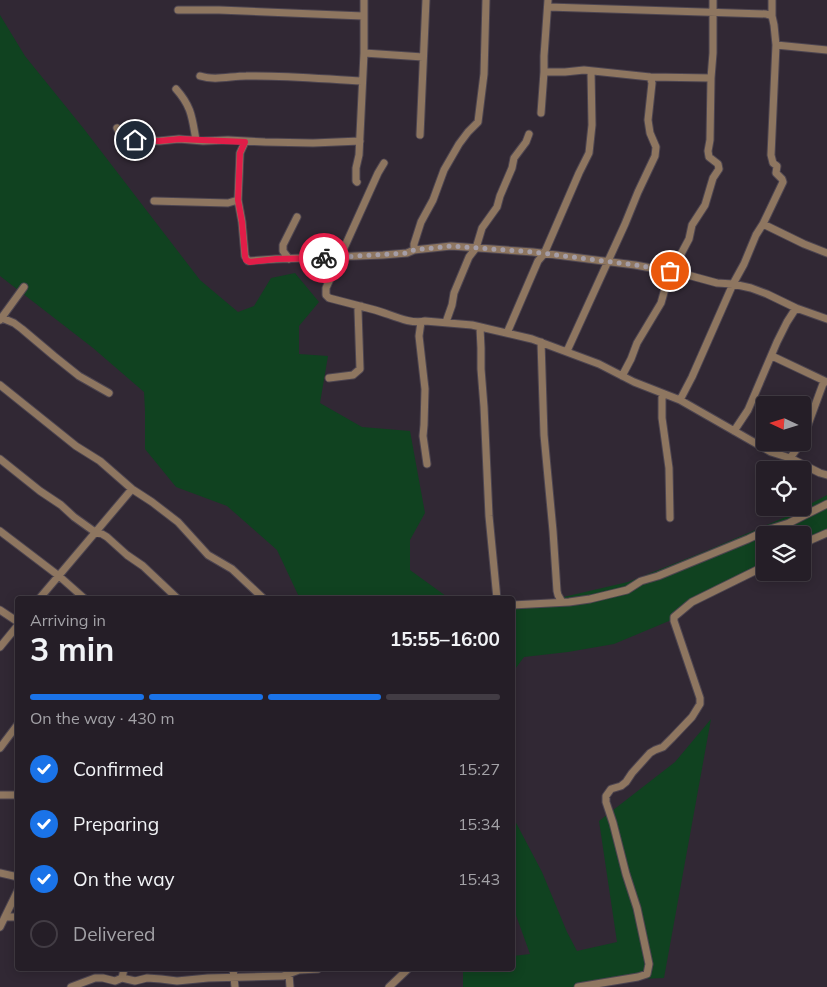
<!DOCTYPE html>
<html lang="en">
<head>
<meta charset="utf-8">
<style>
	body { margin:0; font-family:Mulish,sans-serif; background:#2d272f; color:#f1f3f6; height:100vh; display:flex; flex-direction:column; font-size:19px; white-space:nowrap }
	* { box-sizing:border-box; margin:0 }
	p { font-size:16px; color:#a3a2a7 }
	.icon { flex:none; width:28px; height:28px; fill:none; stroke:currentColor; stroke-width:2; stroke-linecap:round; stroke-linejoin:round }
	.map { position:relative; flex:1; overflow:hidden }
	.side { position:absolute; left:15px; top:596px; width:500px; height:375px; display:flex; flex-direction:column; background:#251e27; border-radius:5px; box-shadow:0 2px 12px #0003,0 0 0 1px #423c44 }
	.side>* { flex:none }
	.needle { width:32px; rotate:274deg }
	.fabs { position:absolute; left:756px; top:396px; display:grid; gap:10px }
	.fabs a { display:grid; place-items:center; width:55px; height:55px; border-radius:5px; background:#251e27; box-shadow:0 2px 12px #0003,0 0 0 1px #423c44; font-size:25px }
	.pin { position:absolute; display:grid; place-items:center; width:42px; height:42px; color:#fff; margin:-21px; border:2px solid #fff; border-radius:50%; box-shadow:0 1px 5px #0007 }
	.courier { position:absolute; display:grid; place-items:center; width:50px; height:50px; margin:-25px; border:4px solid #e11d48; border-radius:50%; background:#fff; color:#222; box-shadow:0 1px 6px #0007 }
	.headline em { font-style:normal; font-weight:700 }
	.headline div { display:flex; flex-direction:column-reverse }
	.headline { display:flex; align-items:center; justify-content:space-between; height:85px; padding:0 15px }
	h1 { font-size:32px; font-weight:700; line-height:38px }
	.bar { display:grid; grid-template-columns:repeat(4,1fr); gap:8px 5px; align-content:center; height:60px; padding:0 15px }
	.bar i { height:6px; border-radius:4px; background:#423c44 }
	.bar .current { background:#1a73e8 }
	.bar p { grid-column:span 4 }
	ol { padding:0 15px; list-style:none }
	li { display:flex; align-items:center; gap:15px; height:55px }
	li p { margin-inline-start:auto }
	li .icon { padding:5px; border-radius:50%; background:#1a73e8; color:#fff; stroke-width:4 }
	li:last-child { color:#a3a2a7 }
	li i { width:28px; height:28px; border:2px solid #423c44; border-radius:50% }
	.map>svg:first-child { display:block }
	.green { fill:#104220 }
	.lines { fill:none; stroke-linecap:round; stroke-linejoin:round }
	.minor-casing { stroke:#4d4550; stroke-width:9 }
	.minor { stroke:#8e7660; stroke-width:7 }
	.done { stroke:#a49da6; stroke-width:5; stroke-dasharray:0 9 }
	.route { stroke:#e11d48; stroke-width:6 }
</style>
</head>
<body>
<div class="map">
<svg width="827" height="987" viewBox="0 0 827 987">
	<rect width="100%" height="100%" fill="#312834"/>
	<path class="green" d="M0 15 25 56 84 129 200 280 238 312 254 306 271 278 295 273 319 302 299 326V354L328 356 320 403 362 427 410 431 425 513 410 540V570L450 599H300L277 550 227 506 176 487 145 449V411L144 392 93 348 0 276Z
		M827 495V534L818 541 803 549 802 535H765V567L733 582 669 621 614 644 568 652 524 657 513 672V605L555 599 628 582 706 551 788 516Z
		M711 719 664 978 593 981 594 987H463V969H512L513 956 530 954 513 907V817L542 872 567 932 577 951 617 942 599 821 675 762Z"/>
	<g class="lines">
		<g class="minor-casing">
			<path id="minor" d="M364 0V53L423 57
				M548 7 766 14 772 16 774 25 776 45 827 50
				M178 10H219L363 16
				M772 16V0
				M544 72H565L584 70 650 77 711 78
				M200 76C215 81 231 76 246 76 285 75 324 79 362 81
				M176 89C192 107 192 118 196 140
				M541 113 544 72V56L548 0
				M117 128 120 134 127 138 135 140 159 141 179 139 203 141 228 140 265 142 313 143 360 141
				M420 135C422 90 424 45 426 0
				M384 163 378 173 326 288V295L329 298C344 302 360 306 375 310 390 314 410 325 425 321L472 325 532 339 599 364 634 382 680 400 771 452 790 458 820 473 827 475
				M357 182 356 181V168L359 155 364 53
				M238 200 242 222 245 256 248 261 276 259 383 255 407 253 414 250 451 246 533 252 635 265 684 274 717 283 733 284 751 288 767 294 796 308 827 319
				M154 201 228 203 238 200 240 153 245 142
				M763 224 804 244 827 253
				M414 250V244L421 222 433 200 444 170 459 144 468 132 478 122 484 74 486 0
				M289 259 283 251V245L297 217
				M672 271 679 261 681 254 689 239 692 225 705 205 713 178 719 169 718 164 709 157 708 151 710 140 711 78 713 53V0
				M2 318 14 323 22 329 54 356 79 376 109 393
				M0 320 24 287
				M421 322 419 336 425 389 424 425 423 436 427 464
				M446 322 452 305 454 293 469 257 476 248 482 228 497 207 500 196 512 168 514 158 526 142 529 134
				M480 328 481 348V369L484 407 489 516 497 599
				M507 333 538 261 544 254 579 173 589 153 592 125 591 71
				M541 342 544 435 553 531 557 591 558 595 562 602
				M567 351 625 224 638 192 655 156 656 147 650 133 648 120 652 83 650 77
				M772 356 827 382
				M622 376 631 359 637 343 661 303 670 271
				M329 378 353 375 360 369 358 310 359 306H361
				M0 385 76 446 100 461 132 489 152 502 178 522 208 555 232 569 264 599
				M662 394V418L669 468 670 518
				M680 400 692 377 733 284 744 264 756 235 763 224 783 182 782 179 776 173 777 166 773 163 771 155 776 45
				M734 431 748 410 777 342 787 322 796 308
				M802 441 824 381
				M790 458 802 442
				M0 459 40 491 61 505 74 517 95 532 102 534 107 537 127 555 143 566 178 599
				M0 531 59 576 85 599
				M802 546 811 540 827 533
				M39 599 132 489
				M512 605 569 602 590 599 627 590 641 581 658 576 748 539 767 530 789 523 827 504
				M0 610 18 622
				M0 647 18 625
				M0 748 18 724
				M0 795H18
				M0 873 18 877
				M5 917H18
				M0 927 18 890
				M233 969 235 987
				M122 978 124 969
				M71 987 95 978H103L115 981 122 978 135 981 147 978 161 979 177 981 208 978 283 976 299 970 318 969
				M290 987 289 974 291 970
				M389 987 408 969
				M578 987 638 977 647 974 649 964 637 908 626 874 613 823 606 802V796L611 789 621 786 626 782 632 773 650 753 655 750 663 747 672 738 692 717 700 704V698L674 621V617L692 602 765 566"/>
		</g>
		<use href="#minor" class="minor"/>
	</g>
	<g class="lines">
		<path class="done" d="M324 258 407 253 414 250 451 246 533 252 635 265 670 271"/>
		<path class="route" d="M135 140 159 141 180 139 245 142 240 153 238 200 242 222 245 256 246 260 250 262 276 259 324 258"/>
	</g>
</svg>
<div class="fabs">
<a><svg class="needle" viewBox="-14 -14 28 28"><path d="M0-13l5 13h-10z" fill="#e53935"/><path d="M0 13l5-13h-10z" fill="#a3a2a7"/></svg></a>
<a><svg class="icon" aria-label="locate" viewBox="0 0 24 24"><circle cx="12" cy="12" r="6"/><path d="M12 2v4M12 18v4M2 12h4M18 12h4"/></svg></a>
<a><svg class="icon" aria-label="layers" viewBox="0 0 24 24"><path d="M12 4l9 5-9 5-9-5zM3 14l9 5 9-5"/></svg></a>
</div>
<div class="pin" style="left:670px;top:271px;background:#ea580c"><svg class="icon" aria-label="bag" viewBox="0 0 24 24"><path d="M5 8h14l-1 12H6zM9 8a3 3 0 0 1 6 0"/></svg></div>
<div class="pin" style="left:135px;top:140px;background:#1f2937"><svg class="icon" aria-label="home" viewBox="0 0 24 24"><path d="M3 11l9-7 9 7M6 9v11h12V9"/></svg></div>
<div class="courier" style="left:324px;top:258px"><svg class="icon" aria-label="bike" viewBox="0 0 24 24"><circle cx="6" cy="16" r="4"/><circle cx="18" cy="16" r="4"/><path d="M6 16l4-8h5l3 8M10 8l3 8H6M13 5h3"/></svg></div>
<section class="side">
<div class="headline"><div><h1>3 min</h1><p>Arriving in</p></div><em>15:55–16:00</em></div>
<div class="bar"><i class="current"></i><i class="current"></i><i class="current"></i><i></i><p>On the way · 430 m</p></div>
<ol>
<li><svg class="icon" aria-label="check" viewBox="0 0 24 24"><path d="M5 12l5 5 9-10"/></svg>Confirmed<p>15:27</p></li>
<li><svg class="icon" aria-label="check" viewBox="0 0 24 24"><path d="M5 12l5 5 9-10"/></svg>Preparing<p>15:34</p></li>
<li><svg class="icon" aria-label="check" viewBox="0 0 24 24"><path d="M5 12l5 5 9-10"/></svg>On the way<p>15:43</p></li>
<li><i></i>Delivered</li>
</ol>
</section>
</div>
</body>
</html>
